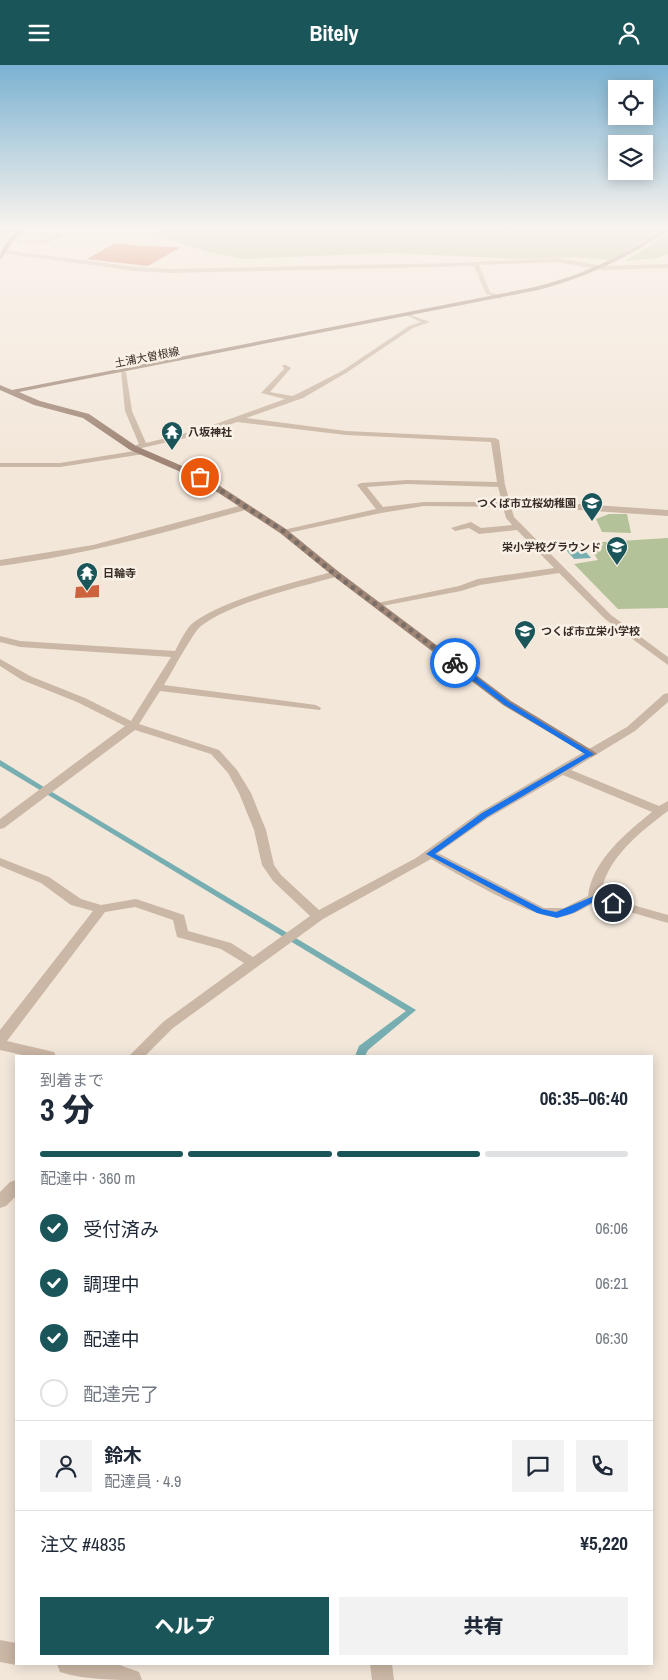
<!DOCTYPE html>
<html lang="ja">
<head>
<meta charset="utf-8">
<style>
	body { margin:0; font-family:"Archivo Narrow","Noto Sans JP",sans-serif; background:#f2f2f3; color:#1f2937; height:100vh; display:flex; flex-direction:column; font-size:19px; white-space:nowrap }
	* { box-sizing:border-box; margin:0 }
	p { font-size:16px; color:#747a83 }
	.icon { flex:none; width:28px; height:28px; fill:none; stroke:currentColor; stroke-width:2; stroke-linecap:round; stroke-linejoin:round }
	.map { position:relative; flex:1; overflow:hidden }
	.drawer { position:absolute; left:15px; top:990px; width:638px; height:610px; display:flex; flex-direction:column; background:#fff; border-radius:0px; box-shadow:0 2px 12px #0003 }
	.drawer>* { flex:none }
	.buttons { position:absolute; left:608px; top:15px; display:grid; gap:10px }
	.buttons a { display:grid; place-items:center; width:45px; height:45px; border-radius:0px; background:#fff; box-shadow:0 2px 12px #0003; font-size:25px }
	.pin { position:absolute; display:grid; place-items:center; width:42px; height:42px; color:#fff; margin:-21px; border:2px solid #fff; border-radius:50%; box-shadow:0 1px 5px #0007 }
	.courier { position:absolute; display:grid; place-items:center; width:50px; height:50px; margin:-25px; border:4px solid #1a73e8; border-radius:50%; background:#fff; color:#222; box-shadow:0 1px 6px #0007 }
	.overview em { font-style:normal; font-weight:800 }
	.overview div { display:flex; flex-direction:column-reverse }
	.overview { display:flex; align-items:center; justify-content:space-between; height:85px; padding:0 25px }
	h1 { font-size:32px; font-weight:800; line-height:38px }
	.bar { display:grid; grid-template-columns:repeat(4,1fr); gap:8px 5px; align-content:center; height:60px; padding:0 25px }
	.bar i { height:6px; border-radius:4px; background:#e0e1e3 }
	.bar .on { background:#1a555a }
	.bar p { grid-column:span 4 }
	.line { display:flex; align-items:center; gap:12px; padding:0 25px; border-top:1px solid #e0e1e3 }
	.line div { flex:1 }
	.round { display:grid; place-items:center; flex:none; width:52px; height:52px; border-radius:0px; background:#f2f2f3 }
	ol { padding:0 25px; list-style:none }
	li { display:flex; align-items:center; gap:15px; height:55px }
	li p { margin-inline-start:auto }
	li .icon { padding:5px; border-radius:50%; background:#1a555a; color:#fff; stroke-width:4 }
	li:last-child { color:#747a83 }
	li i { width:28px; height:28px; border:2px solid #e0e1e3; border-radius:50% }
	.cta { display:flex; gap:10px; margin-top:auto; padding:10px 25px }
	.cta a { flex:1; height:58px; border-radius:0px; background:#1a555a; color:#fff; font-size:20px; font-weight:800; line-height:58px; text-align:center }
	.cta a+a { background:#f2f2f3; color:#1f2937 }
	header { display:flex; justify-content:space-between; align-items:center; height:65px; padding:0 25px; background:#1a555a; color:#fff; font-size:22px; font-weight:800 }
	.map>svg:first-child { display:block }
	.green { fill:#b4c299 }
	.water { fill:#77aeb1 }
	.building { fill:#cc623e }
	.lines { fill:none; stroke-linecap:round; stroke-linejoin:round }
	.street { fill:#cbb7a5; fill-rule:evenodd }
	.secondary { fill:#9f8676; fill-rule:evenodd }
	.route { fill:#1a73e8 }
	.done { stroke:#796d66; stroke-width:5; stroke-dasharray:0 9 }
	.labels { text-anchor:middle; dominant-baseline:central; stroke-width:5; stroke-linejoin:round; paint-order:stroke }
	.far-street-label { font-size:11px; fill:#372c27; stroke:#faf1e6 }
	.far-poi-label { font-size:11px; font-weight:bold; fill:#372c27; stroke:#faf1e6; text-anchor:start }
</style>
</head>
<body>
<header><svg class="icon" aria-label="menu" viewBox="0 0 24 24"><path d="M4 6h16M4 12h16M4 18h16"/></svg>Bitely<svg class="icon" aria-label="person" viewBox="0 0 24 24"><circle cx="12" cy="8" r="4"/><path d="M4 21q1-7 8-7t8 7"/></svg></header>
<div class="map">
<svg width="668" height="1615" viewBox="0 0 668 1615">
	<rect width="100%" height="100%" fill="#f3e7da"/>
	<path class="green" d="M167 163H663L613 195 575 192 519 194 389 188 243 194 208 187 153 169Z
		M668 169V189L656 193 625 196Z
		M609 449H627L631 468 602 467 596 454Z
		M668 473V543L618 544 574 499 598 495 587 478Z"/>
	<path class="water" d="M578 478 591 493 574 494 567 486H559L554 480Z
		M0 695 52 727 416 945 368 985 365 991H355L359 981 406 946 0 701Z"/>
	<path class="building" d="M115 178 140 181 181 182 148 201 87 194Z
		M99 520V532L75 533 76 522Z"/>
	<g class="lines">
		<path class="street" d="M0 164 19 165 22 167 0 168Z
			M61 168 63 171 45 179 8 176 44 175Z
			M3 185 136 202 171 204 454 198 557 193 603 201 668 199V203L603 205 557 197 479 200 490 227 502 231 500 234 486 229 474 201 171 208 136 206 1 188Z
			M408 249 430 257 413 263 346 308 303 333 246 353 346 366 495 373 499 375 505 420 510 437H549L668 445V451L549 443 511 442 514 452 611 550 668 592V600L605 554 559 508 480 520 461 526 377 542V538L459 521 478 514 554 503 517 465 479 469 469 463 455 466 451 463 471 457 481 463 512 460 506 453 503 442 424 441 381 448 283 469 279 466 376 444 357 420 361 418 407 415 497 417 491 377 346 370 237 357 207 368 133 385 129 383 139 379 125 346 121 306 126 307 132 346 146 378 202 364 285 334 261 328 284 304 282 300H286L291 303 270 327 292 331 297 329 342 306 409 261 421 257 408 251ZM407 419 498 422 502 437H424L383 442 367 422Z
			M141 385 145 387 144 389 60 402H0V398H60Z
			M246 439 249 440V444C167 467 85 490 0 501V495L93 480Z
			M336 506 339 507V511C300 522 233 537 201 561 193 567 171 609 164 620L316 640 321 643 320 645 160 626 139 659 219 685 237 705 251 728 266 765 274 800 281 810 319 845 416 793 480 747 627 662 664 629 668 628V637L635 666 571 705 659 741 668 736V746C641 766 604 795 601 831L668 850V858L595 837C583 844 571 852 556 852 529 852 458 809 431 794L323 854 173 963 145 991H129L163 957 244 898 221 884 177 872 173 855 135 842 105 847 7 976 54 987 56 991H27L0 985V965L93 846 71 840 41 818 0 801V793L49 812 81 834 101 840 136 834 184 850 188 866 231 878 253 892 310 851 273 816 262 800 254 765 239 728 228 708 211 689 135 665 4 763 0 764V754L125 661 77 637 22 615 0 601V594L30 611 85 633 131 656 171 592 20 582 0 577V571L20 576 175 586C180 577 186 563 194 557 228 533 295 517 336 506ZM563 710 652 747C626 768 592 796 588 831L564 843H544L438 788 488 753Z
			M16 1115V1131L6 1141 0 1143V1127L10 1117Z
			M0 1575 16 1578V1599H18L16 1600 0 1597Z
			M57 1599H117L139 1607 142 1615C115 1615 86 1615 60 1607Z
			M370 1599H392L394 1615H372Z"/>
		<path class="secondary" d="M22 163H28L15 174 0 195C0 182 12 171 22 163Z
			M666 163H668V166C627 193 585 213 538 225L19 327 40 336 89 349 136 381 203 410 286 464 339 507 511 636 595 687 597 689 591 692 503 640 333 511 280 468 197 414 130 385 83 353 34 340 0 325V320L12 325 535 222C583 210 625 190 666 163Z"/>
	</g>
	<linearGradient id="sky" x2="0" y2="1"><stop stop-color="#7bb2d2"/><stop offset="0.42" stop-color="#faf4ee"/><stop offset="1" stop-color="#faf4ee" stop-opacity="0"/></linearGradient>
	<rect width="668" height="389" fill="url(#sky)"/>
	<path class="route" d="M453 597H457L509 637 594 689 487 752 435 789 542 844 556 847 594 831 616 836V840L595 836 573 848 557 853 537 848 426 789 482 748 585 689 505 640 453 600Z"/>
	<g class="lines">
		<path class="done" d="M200 412 283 466 336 510 455 598"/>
	</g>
	<defs>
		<g id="temple-pin" transform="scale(1.125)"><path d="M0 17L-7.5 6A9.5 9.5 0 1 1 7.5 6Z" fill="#1a555a" stroke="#faf1e6"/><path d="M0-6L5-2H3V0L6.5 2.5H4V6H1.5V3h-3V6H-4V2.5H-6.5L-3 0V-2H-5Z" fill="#fff"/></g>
		<g id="school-pin" transform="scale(1.125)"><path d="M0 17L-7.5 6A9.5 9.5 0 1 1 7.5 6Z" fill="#1a555a" stroke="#faf1e6"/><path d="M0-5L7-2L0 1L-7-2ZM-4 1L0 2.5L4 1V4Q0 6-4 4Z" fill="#fff"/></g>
	</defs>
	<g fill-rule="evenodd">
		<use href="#temple-pin" x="172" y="367"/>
		<use href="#school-pin" x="592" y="438"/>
		<use href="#school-pin" x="617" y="482"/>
		<use href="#temple-pin" x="87" y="508"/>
		<use href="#school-pin" x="525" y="566"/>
	</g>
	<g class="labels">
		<g class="far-street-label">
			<text transform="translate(147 292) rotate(-11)">土浦大曽根線</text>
		</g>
		<g class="far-poi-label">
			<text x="188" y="367">八坂神社</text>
			<text x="576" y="438" text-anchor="end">つくば市立桜幼稚園</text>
			<text x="601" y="482" text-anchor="end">栄小学校グラウンド</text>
			<text x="103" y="508">日輪寺</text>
			<text x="541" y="566">つくば市立栄小学校</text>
		</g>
	</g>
</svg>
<div class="buttons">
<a><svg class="icon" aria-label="locate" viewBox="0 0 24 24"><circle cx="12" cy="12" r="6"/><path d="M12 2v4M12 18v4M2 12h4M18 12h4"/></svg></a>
<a><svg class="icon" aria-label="layers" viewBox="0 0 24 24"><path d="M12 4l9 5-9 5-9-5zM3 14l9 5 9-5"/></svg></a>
</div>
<div class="pin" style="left:200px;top:412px;background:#ea580c"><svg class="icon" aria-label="bag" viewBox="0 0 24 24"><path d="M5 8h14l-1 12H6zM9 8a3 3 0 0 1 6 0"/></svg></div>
<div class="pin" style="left:613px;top:838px;background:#1f2937"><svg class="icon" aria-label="home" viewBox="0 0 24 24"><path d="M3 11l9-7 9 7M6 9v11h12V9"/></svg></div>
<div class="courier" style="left:455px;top:598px"><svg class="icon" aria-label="bike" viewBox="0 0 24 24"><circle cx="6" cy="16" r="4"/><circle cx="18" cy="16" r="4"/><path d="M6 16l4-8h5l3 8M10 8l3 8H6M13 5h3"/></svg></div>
<section class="drawer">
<div class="overview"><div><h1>3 分</h1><p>到着まで</p></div><em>06:35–06:40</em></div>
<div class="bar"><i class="on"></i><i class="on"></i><i class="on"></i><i></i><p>配達中 · 360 m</p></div>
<ol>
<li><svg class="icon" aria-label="check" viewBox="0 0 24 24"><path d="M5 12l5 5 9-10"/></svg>受付済み<p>06:06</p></li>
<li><svg class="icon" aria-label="check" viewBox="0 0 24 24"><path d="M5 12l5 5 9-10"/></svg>調理中<p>06:21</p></li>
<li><svg class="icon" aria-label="check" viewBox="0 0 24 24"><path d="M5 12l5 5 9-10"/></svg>配達中<p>06:30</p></li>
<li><i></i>配達完了</li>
</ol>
<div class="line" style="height:90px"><a class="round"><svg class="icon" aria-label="person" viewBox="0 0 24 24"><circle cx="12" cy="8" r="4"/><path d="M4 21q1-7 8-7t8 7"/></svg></a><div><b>鈴木</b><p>配達員 · 4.9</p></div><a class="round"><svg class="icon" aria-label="chat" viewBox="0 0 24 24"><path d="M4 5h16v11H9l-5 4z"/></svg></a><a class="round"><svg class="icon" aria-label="phone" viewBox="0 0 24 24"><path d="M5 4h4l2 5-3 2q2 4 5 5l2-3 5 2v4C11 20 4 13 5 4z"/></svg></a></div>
<div class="line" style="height:65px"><div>注文 #4835</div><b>¥5,220</b></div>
<div class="cta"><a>ヘルプ</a><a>共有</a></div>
</section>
</div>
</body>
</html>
